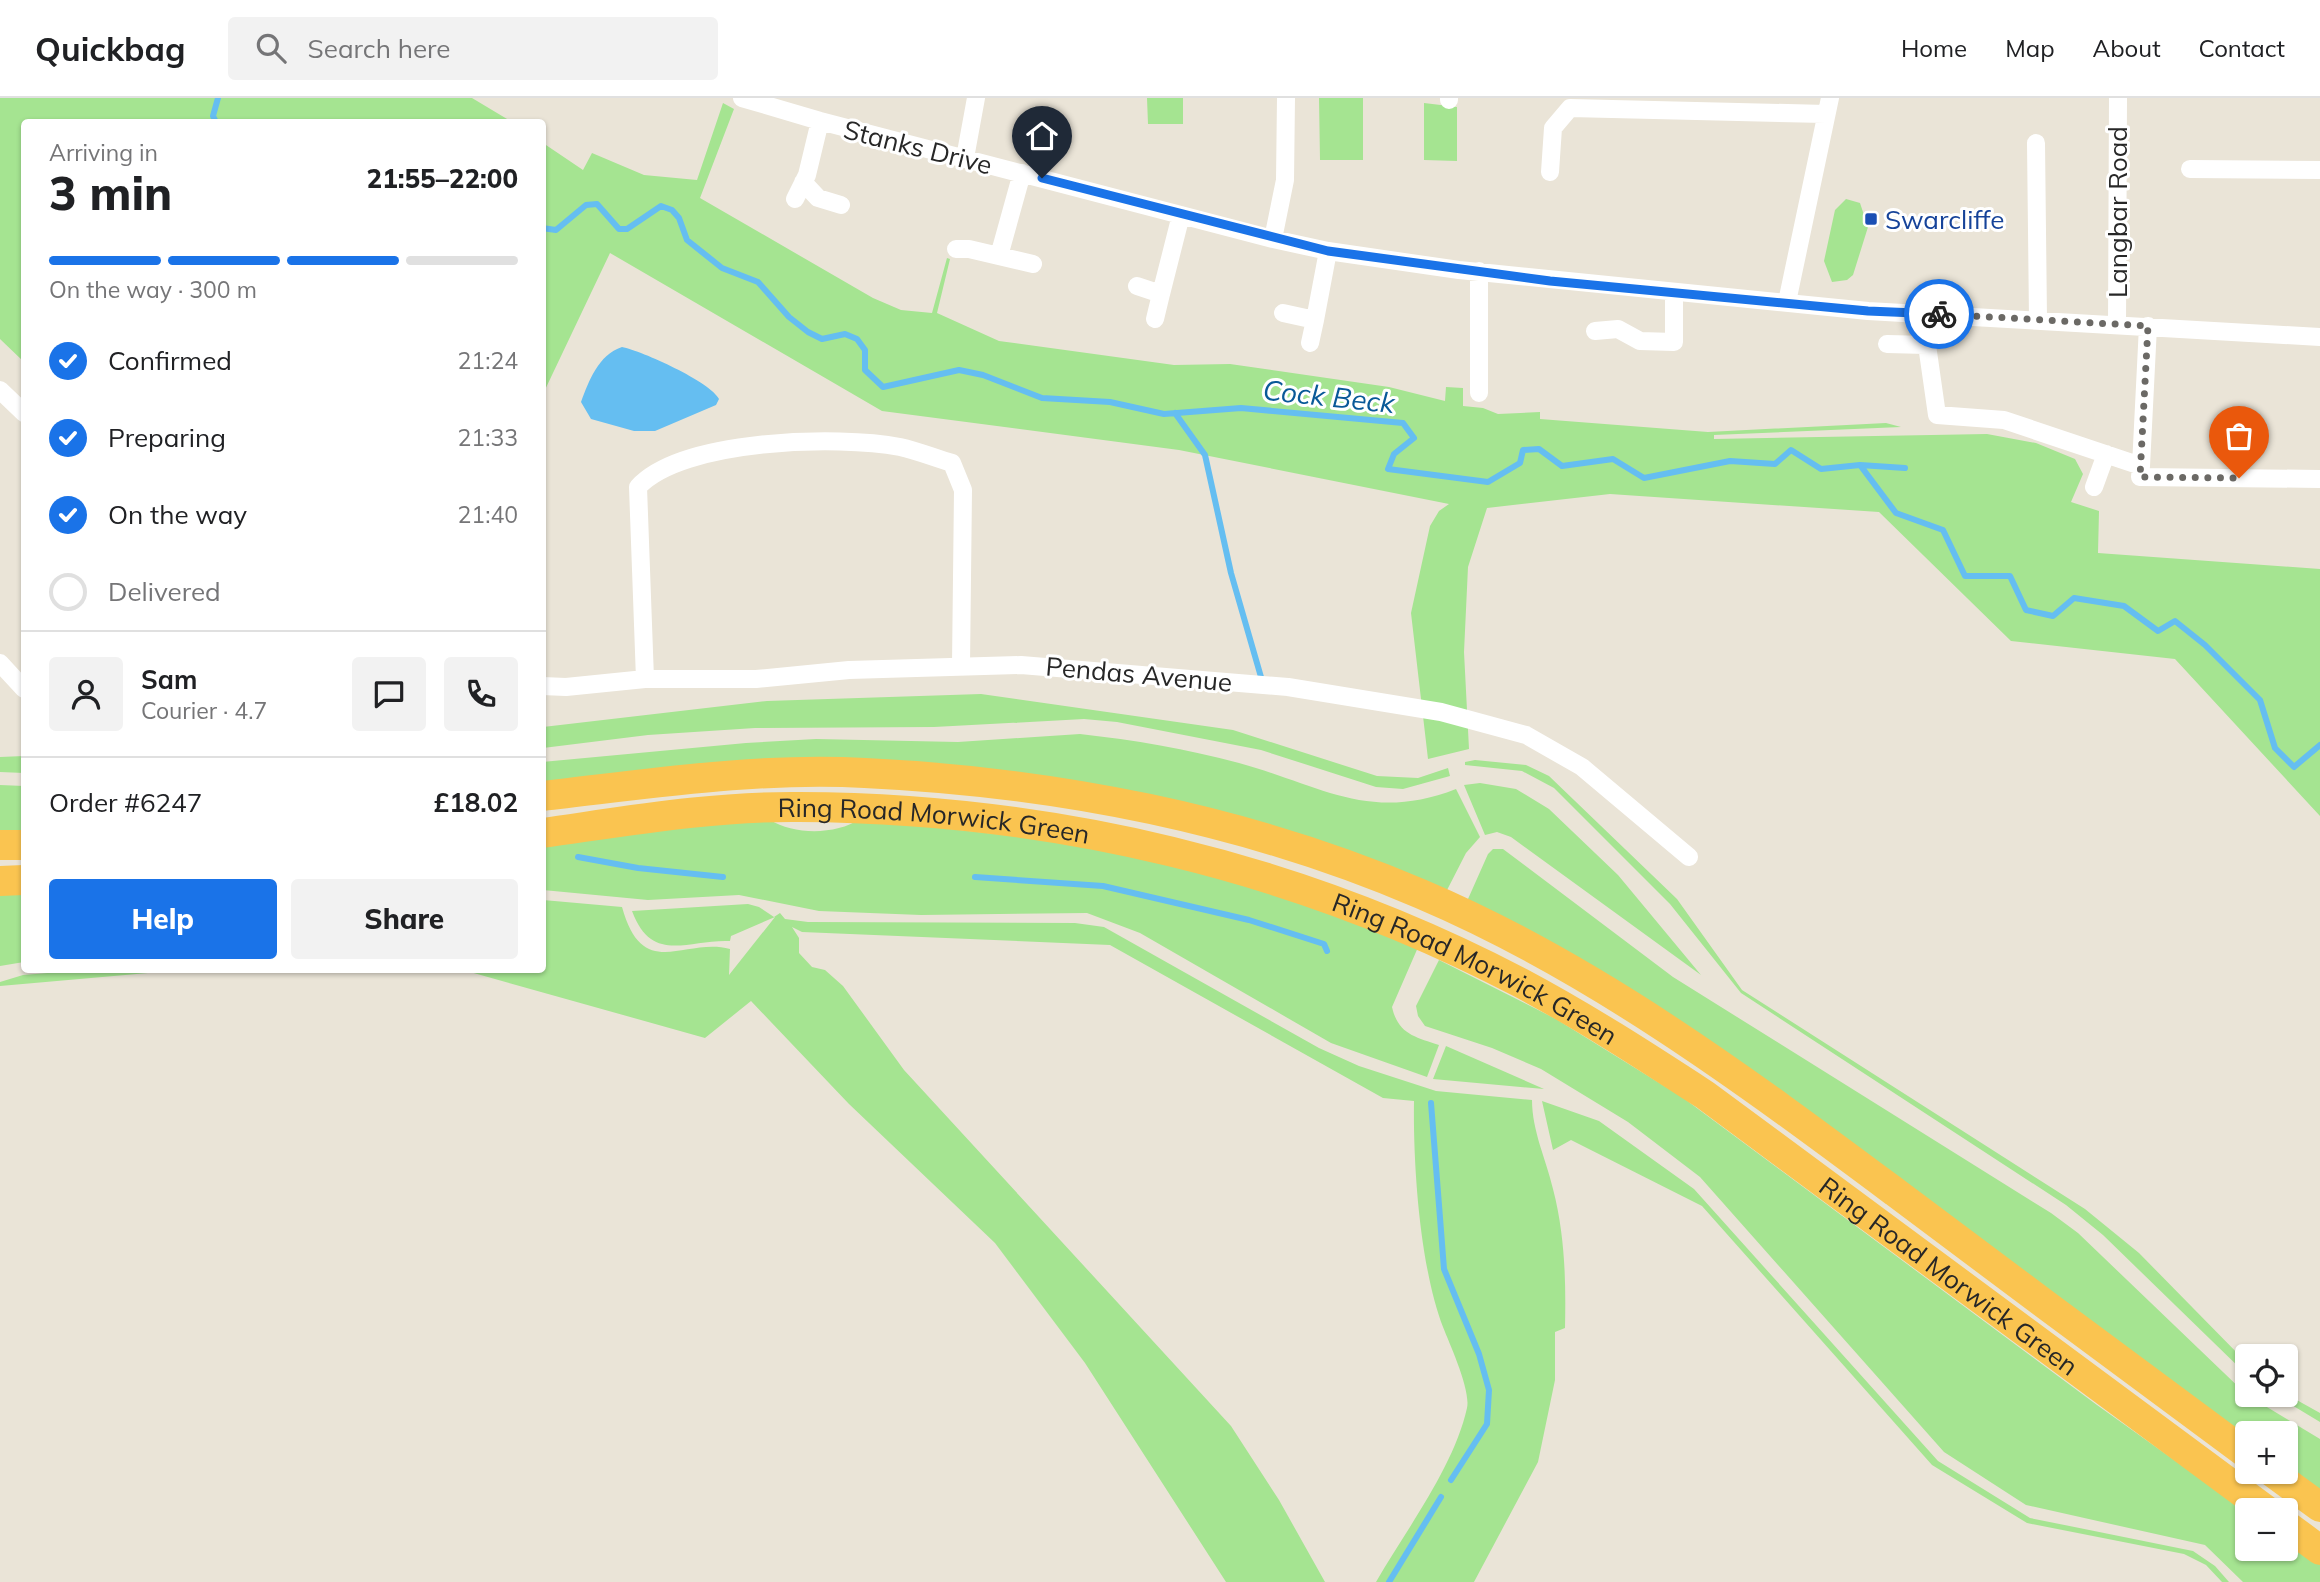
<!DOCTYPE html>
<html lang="en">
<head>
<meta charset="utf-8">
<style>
	body { margin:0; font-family:Mulish,sans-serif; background:#f2f2f2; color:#202124; height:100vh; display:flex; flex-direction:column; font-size:26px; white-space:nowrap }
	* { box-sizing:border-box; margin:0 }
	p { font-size:23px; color:#757577 }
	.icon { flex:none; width:38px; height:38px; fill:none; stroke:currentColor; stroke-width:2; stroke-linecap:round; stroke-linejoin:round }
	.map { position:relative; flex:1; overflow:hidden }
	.details { position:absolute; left:21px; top:21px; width:525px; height:854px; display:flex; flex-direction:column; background:#fff; border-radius:7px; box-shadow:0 2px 5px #0004 }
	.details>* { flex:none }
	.controls { position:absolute; left:2235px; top:1246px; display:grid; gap:14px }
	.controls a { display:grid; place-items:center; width:63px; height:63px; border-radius:7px; background:#fff; box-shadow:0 2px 5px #0004; font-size:35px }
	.pin { position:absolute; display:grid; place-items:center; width:60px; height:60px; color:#fff; margin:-72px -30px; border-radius:50% 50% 50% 0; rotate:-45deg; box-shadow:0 0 7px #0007 }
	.pin .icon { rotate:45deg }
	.courier { position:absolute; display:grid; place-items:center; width:70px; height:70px; margin:-35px; border:5px solid #1a73e8; border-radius:50%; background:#fff; color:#222; box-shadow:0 2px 9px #0007 }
	.headline em { font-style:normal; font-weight:800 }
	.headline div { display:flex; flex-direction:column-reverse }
	.headline { display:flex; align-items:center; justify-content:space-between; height:119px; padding:0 28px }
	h1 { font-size:46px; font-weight:800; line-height:52px }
	.bar { display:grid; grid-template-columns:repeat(4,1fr); gap:10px 7px; align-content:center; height:84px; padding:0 28px }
	.bar i { height:9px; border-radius:5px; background:#e0e0e0 }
	.bar .selected { background:#1a73e8 }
	.bar p { grid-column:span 4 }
	.line { display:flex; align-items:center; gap:18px; padding:0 28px; border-top:2px solid #e0e0e0 }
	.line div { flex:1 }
	.round { display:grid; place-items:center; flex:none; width:74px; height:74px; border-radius:7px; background:#f2f2f2 }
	ol { padding:0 28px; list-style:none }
	li { display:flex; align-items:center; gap:21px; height:77px }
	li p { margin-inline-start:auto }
	li .icon { padding:7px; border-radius:50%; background:#1a73e8; color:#fff; stroke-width:4 }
	li:last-child { color:#757577 }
	li i { width:38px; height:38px; border:4px solid #e0e0e0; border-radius:50% }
	.primary-button { display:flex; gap:14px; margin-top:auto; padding:14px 28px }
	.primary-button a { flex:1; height:80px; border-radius:7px; background:#1a73e8; color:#fff; font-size:28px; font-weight:800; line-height:80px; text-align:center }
	.primary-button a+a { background:#f2f2f2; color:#202124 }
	header { display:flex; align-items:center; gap:42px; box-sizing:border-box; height:98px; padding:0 35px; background:#fff; border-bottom:2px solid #e0e0e0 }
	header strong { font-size:33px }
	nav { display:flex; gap:38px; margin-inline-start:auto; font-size:24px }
	.search { width:490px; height:63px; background:#f2f2f2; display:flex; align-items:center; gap:18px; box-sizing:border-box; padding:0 24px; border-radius:7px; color:#757577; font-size:26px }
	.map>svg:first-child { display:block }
	.green { fill:#a5e491 }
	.water { fill:#65bef1 }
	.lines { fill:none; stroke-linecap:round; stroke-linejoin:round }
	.stream { stroke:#65bef1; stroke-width:6 }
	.minor { stroke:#fff; stroke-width:18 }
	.trunk { stroke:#fac450; stroke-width:30 }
	.done { stroke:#6b6965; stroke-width:7; stroke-dasharray:0 12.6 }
	.route { stroke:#1a73e8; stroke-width:9 }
	.transit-dot { fill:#1a4fb4; stroke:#fff; stroke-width:2.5 }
	.labels { text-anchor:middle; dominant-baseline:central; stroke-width:6; stroke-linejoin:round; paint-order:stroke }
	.street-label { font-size:26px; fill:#272727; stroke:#fff }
	.transit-label { font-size:26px; fill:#164399; stroke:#fff; text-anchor:start }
	.water-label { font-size:28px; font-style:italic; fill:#095998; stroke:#fff }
</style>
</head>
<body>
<header>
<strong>Quickbag</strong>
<div class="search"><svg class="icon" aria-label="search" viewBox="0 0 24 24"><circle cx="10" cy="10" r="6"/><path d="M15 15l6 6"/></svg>Search here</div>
<nav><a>Home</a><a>Map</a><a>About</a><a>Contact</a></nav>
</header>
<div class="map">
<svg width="2320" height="1484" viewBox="0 0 2320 1484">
	<rect width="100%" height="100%" fill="#eae4d7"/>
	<path class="green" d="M0 0H472L512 24H24V264L0 241Z
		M1147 0H1183V26H1148Z
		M1319 0H1363V62H1320Z
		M723 5 734 11 700 100 873 200 901 212 932 215 947 160 950 161 937 215 999 243 1174 267 1230 266 1389 289 1445 303 1446 289 1463 290V308L1483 310 1498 316 1540 314V321L1708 334 1886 325 1901 329 1714 337V341L1987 336 2036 345 2075 361 2083 376 2071 404 2099 413 2098 455 2320 471V718L2175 561 2011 543 1879 414 1610 396 1487 410 1468 469 1464 554 1469 651 1428 661 1411 515 1430 428 1439 413 1449 406 1179 352 882 313 610 155 543 296V45L583 72 592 55 644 77 697 82Z
		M1424 5 1457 9V63L1424 62Z
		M1846 101 1860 105 1868 129 1853 177 1847 182 1832 184 1824 163 1835 112Z
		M981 596 1233 632 1377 678 1418 680 1448 670 1450 678 1403 691 1376 689 1261 652 1117 624 1084 621 934 629 755 630 648 637 543 650V629L767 603Z
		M1080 636C1134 642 1187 651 1239 665 1320 687 1369 725 1456 691L1480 739 1466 755 1445 796 1082 684H543L542 664 746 645 816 641 958 644Z
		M24 658V675L0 674V659Z
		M1475 662 1526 667 1549 678 1677 801 1742 892 2085 1111 2139 1155 2247 1265V1277L2103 1137 2066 1107 1741 895 1670 806 1554 690 1522 673 1465 667V664Z
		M1480 685 1516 691 1549 711 1618 777 1701 877 1511 739 1497 734 1485 737 1464 687Z
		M0 687 24 688V734H0Z
		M860 721 1104 748 1273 792 1419 847 1392 909C1398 936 1415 939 1439 947L1427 979 1331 945 1140 835 1087 815 921 817 819 813 739 797 648 802 543 792V742L770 722C794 737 836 737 860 721Z
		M1493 751H1503L1673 879 2051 1115 2078 1135 2247 1297 2320 1341V1394L2286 1368V1335H2247V1339L1468 801 1488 756Z
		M24 793V864L0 868V794Z
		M543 802 622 809C643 885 684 839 730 851L729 877 775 819 731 838 730 843C688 841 652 867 632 813L748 806 759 809 774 819 780 815 785 821 808 824 1075 825 1104 829 1319 950 1359 968 1436 993 1532 1002C1532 1033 1546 1061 1553 1091 1565 1137 1566 1183 1565 1230L1555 1234V1282L1538 1364 1474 1484H1376C1406 1432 1454 1369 1467 1310 1471 1292 1450 1247 1443 1229 1420 1169 1413 1068 1414 1003L1383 1000 1110 847 802 834 792 829 799 840V855L812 869 825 872 843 888 904 972 1231 1328 1279 1402 1325 1484H1226L1085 1265 995 1145 849 1006 751 903 705 940 463 872H542Z
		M1439 862 1556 921 1682 999 2097 1307 2247 1414V1451H2286V1441L2320 1465V1484H2243L2205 1447 2026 1407 1944 1354 1700 1079 1628 1024 1541 971 1492 950 1425 928 1418 918 1416 908Z
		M84 872H182L0 888V884L23 877Z
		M1446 948 1544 991 1433 981Z
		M1542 1003 1599 1023 1694 1091 1938 1363 2030 1420 2193 1453 2215 1468 2229 1484H2222L2206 1467 2184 1456 2027 1425 1932 1367 1702 1108 1571 1042 1553 1052Z
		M2286 1296 2320 1315V1324L2275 1297Z"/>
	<path class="water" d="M622 249C642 253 711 284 719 301L716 307 655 333H634L591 321 581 304C589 283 598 257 622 249Z"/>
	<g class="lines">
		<path class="stream" d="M216 24 213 18 218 0
			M542 130 556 132 586 107 597 106 619 131H627L661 108 672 112 679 120 687 142 722 170 758 184 789 219 808 234 822 241 845 236 857 241 865 252V272L883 289 959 272 983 277 1042 300 1110 304 1164 316 1241 310 1403 325 1414 340 1394 356 1388 371 1488 384 1520 365 1523 352 1539 351 1562 368 1613 361 1644 380 1730 363 1775 366 1791 352 1821 371 1860 367 1896 415 1943 432 1965 478H2010L2026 512 2053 518 2074 500 2124 508 2158 533 2175 523 2205 547 2260 602 2275 650 2294 669 2320 647
			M1175 315 1205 357 1231 475 1261 579
			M1860 367 1905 370
			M578 759 638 770 723 779
			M975 779 1103 788 1249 822 1324 846 1327 853
			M1431 1005 1444 1171 1479 1256 1489 1292 1487 1326 1451 1382
			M1389 1484 1441 1399"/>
		<path class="minor" d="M742 0 820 23 1273 141 1328 153 1459 172 1868 213 2320 239
			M1449 2V0
			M2036 45 2038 221
			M965 60 976 0
			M2190 71 2320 72
			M1550 74 1553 30 1570 10 1826 16
			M803 84 818 100 841 107
			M795 101 807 77 820 23
			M1273 141 1285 82 1286 0
			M956 151H969L1033 166
			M999 158 1022 75
			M1479 173V295
			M1137 188 1161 196 1181 117
			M1787 204 1830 0
			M1283 215 1315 222 1328 153
			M1155 221 1161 196
			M2117 227 2118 0
			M1595 233 1618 231 1640 243 1674 244V195
			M1310 245 1315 222
			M1887 246 1927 247 1937 317 2004 322 2141 368 2148 228
			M0 292 24 315
			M2141 368 2140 379 2320 381
			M2094 389 2106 356
			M0 565 24 591
			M645 581 638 389C682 341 839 337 900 349 918 353 935 360 952 365L963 392 961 567
			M542 588 566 589 645 581H756L849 572 1021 567 1288 589 1441 614 1526 637 1582 669 1689 759"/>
		<g class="trunk">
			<path d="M542 698C649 686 757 669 865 675 1054 684 1246 721 1421 796 1593 869 1746 983 1895 1094 2012 1182 2129 1269 2247 1356"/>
			<path id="s1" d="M542 735C628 723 713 708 799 709 1051 710 1298 768 1521 885 1585 919 1645 958 1705 997L2266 1412"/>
			<path d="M0 747H24"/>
			<path d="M0 783 24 782"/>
			<path d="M2272 1374 2320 1409"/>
			<path d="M2286 1427 2320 1452"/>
		</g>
	</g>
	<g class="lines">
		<path class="done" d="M1939 216 2148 228 2140 379 2239 380"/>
		<path class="route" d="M1042 80 1328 153 1550 183 1868 213 1939 216"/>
	</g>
	<rect class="transit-dot" x="1864" y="114" width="14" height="14" rx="3.5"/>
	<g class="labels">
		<g class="street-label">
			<text transform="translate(918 49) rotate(14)">Stanks Drive</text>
			<text transform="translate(2117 114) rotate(-90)">Langbar Road</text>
			<text transform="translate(1139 576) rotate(5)">Pendas Avenue</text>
			<text stroke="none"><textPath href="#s1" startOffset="394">Ring Road Morwick Green</textPath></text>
			<text stroke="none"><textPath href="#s1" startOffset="961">Ring Road Morwick Green</textPath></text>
			<text stroke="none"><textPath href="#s1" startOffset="1528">Ring Road Morwick Green</textPath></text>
		</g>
		<g class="transit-label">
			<text x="1885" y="121">Swarcliffe</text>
		</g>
		<g class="water-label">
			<text transform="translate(1329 298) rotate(6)">Cock Beck</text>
		</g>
	</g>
</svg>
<div class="controls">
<a><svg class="icon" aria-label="locate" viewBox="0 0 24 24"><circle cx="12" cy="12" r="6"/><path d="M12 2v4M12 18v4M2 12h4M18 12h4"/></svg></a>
<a>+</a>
<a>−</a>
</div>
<div class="pin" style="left:2239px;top:380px;background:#ea580c"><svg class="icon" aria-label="bag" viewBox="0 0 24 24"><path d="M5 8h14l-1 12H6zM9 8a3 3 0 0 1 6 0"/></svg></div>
<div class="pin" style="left:1042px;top:80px;background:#1f2937"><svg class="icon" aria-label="home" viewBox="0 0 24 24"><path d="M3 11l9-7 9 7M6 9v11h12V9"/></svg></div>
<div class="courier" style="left:1939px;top:216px"><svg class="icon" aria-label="bike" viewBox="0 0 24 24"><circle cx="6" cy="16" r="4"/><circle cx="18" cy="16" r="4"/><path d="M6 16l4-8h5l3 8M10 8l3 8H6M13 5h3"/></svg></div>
<section class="details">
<div class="headline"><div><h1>3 min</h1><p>Arriving in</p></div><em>21:55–22:00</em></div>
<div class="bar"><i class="selected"></i><i class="selected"></i><i class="selected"></i><i></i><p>On the way · 300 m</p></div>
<ol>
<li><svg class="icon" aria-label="check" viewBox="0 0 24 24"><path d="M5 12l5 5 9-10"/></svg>Confirmed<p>21:24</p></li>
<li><svg class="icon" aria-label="check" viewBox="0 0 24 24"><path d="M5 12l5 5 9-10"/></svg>Preparing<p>21:33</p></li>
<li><svg class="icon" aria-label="check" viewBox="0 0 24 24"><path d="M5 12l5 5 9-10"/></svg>On the way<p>21:40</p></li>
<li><i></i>Delivered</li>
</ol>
<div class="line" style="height:126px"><a class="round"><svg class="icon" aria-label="person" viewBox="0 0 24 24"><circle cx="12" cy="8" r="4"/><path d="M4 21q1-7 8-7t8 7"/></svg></a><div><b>Sam</b><p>Courier · 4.7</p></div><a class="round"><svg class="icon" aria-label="chat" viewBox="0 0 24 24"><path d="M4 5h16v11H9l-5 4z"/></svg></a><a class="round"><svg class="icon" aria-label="phone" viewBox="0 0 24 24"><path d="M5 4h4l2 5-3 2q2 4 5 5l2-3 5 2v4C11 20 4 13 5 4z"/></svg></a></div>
<div class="line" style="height:91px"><div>Order #6247</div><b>£18.02</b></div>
<div class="primary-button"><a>Help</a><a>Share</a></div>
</section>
</div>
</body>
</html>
